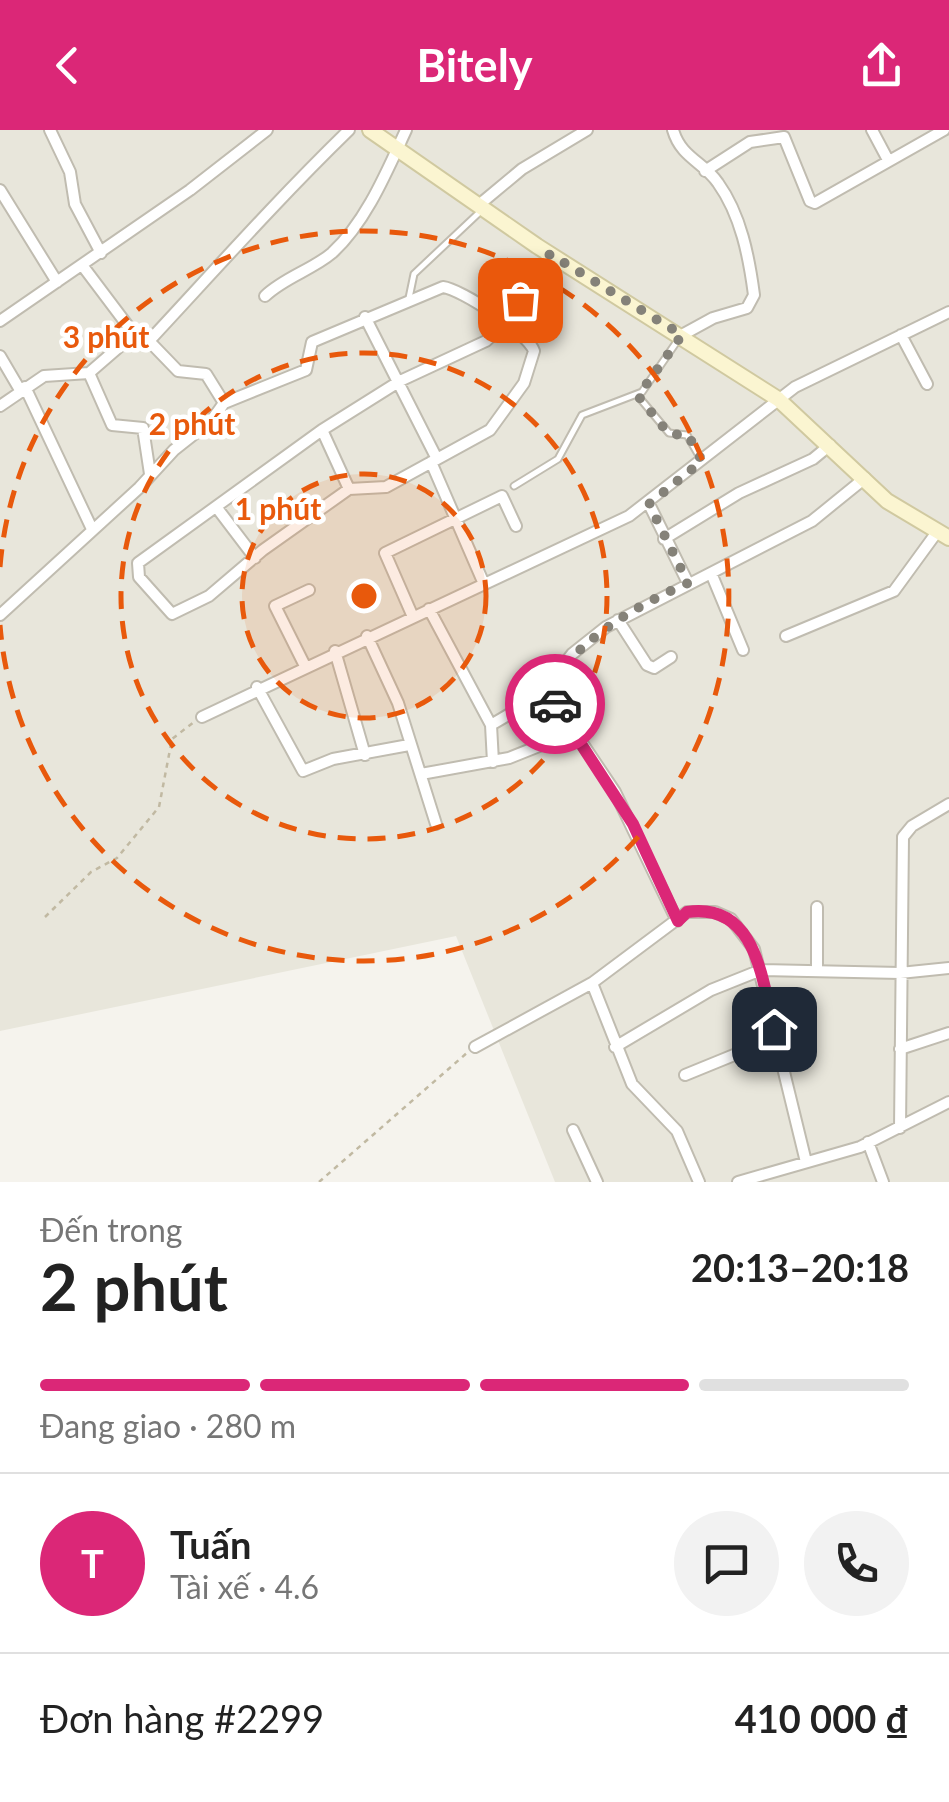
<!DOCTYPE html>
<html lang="vi">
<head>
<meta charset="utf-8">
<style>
	body { margin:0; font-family:Lato,sans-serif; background:#f2f2f2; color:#222; height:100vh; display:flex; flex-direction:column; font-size:38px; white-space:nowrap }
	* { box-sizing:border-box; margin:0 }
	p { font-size:32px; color:#767676 }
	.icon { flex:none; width:55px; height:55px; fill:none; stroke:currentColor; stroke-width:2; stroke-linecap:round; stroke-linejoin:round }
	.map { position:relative; height:1052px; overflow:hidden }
	.side { display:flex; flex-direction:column; background:#fff; flex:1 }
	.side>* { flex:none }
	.pin { position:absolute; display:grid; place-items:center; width:85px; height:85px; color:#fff; margin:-42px; border-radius:20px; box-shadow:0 5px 15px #0006 }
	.courier { position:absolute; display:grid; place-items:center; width:100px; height:100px; margin:-50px; border:8px solid #db2777; border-radius:50%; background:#fff; color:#222; box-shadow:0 2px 12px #0007 }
	.overview em { font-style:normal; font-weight:700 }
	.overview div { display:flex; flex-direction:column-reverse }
	.overview { display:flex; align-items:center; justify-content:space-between; height:170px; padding:0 40px }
	h1 { font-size:65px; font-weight:700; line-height:75px }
	.bar { display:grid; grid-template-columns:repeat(4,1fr); gap:15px 10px; align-content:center; height:120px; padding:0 40px }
	.bar i { height:12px; border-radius:8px; background:#e0e0e0 }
	.bar .selected { background:#db2777 }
	.bar p { grid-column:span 4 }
	.line { display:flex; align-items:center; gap:25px; padding:0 40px; border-top:2px solid #e0e0e0 }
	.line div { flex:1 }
	.round { display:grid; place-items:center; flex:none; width:105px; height:105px; border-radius:52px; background:#f2f2f2 }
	header { display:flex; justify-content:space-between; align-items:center; height:130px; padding:0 40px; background:#db2777; color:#fff; font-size:45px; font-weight:700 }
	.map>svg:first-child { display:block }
	.residential { fill:#e8e6db }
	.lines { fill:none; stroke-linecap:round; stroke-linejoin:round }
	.service-casing { stroke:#c0bcb0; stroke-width:9 }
	.minor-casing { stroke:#c0bcb0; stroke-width:14 }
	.secondary-casing { stroke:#d0c9a0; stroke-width:18 }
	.path { stroke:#c1b9a2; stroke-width:2.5; stroke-dasharray:5 5; stroke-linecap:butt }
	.service { stroke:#fff; stroke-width:5 }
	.minor { stroke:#fff; stroke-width:10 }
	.secondary { stroke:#fbf5d1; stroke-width:14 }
	.done { stroke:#858279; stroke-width:10; stroke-dasharray:0 18 }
	.route { stroke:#db2777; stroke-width:12 }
	.ring { fill:none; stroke:#e8590c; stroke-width:5; stroke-dasharray:18 12 }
	.centre { fill:#e8590c; stroke:#fff; stroke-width:5 }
	.ring-label { font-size:30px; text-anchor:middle; font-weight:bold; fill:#e8590c; stroke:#fff; stroke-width:9; stroke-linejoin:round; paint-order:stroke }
</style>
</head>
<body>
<header><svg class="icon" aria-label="back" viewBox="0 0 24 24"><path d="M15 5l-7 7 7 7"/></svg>Bitely<svg class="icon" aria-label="share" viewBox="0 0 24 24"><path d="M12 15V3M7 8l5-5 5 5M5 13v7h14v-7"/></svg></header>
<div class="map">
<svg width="949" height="1052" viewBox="0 0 949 1052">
	<rect width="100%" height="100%" fill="#f5f3ed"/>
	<path class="residential" d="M0 0H949V1052H555L456 806 0 901Z"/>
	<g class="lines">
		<g class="service-casing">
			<path id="service" d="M409 168 414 144 483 79
				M638 266 669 303 687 305 702 331
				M514 356 558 329 582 285 642 262 680 207"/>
		</g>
		<g class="minor-casing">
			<path id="minor" d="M50 0 70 42 75 74 101 123
				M673 0C681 28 704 32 718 53 741 85 749 127 754 165L747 178 713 188 682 205
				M872 0 888 30
				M705 41 750 12 784 7 810 71 815 73 944 0
				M0 60 57 152
				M480 74 522 39 587 0
				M265 166C285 147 312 140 332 123 366 92 387 41 406 0
				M365 187 437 329
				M0 191 190 60 267 0
				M901 205 927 254
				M149 211C215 140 279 68 349 0
				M0 226 20 260
				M89 243 112 295 143 298 150 344
				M25 257 92 399
				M224 273 306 240 312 212 443 157C461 159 528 203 534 221L524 253 490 300 386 357 349 359 263 420 209 466 172 484 139 447 138 433 322 300 400 251 486 211 505 193 550 124
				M0 276 44 246 89 243 134 204
				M322 300 349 359
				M431 332 484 454
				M649 374 688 453
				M217 378 255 428
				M664 409 739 363 813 329 830 315
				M711 443 743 520
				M429 479 491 595 493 632
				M0 485 139 358 174 320 212 290 224 273 206 244 178 241 149 211 134 204 82 135
				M413 487 385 423 502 366 516 396
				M618 490 647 535 654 538 671 527
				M367 506 398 573 436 694
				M786 506 894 461 937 402
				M335 521 365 625
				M305 536 275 476 309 460
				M257 557 303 641 333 629 409 615
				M546 559 615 662 677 791
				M202 587 629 386 795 257 949 182
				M491 595 540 566 572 524 606 497 812 391 865 348
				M421 644 509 628 574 602
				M817 841V777
				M592 853 632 954 677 1001 699 1052
				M475 917 592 853 687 782H715L731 789 754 819 806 1032
				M615 917 711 860 761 840 900 843 949 838
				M900 919 949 903
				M685 945 734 925 780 929
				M900 998 903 707 912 696 949 674
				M573 1000 597 1052
				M868 1012 883 1052
				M738 1052 860 1017 949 972"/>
		</g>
		<g class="secondary-casing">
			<path id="secondary" d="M370 0 537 116 778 269 887 371 949 408"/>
		</g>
		<path class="path" d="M45 787 91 742 117 728 159 677 172 609 194 592
			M319 1052 468 922"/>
		<use href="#service" class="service"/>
		<use href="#minor" class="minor"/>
		<use href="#secondary" class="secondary"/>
	</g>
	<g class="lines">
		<path class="done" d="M520 170 550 124 682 205 638 266 669 304 688 305 702 331 649 374 688 453C632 478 581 508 546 559L555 574"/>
		<path class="route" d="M555 574 633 694 678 791 687 782C756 772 762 849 774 899"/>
	</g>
	<circle cx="364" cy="466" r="122" fill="#e8590c" fill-opacity=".12"/>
	<g class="ring">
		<circle cx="364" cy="466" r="122"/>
		<circle cx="364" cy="466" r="243"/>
		<path d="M0 437A365 365 0 1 1 0 495"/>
	</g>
	<circle cx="364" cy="466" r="15" class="centre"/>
	<g class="ring-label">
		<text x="106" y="218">3 phút</text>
		<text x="192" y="305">2 phút</text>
		<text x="278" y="390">1 phút</text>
	</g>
</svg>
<div class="pin" style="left:520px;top:170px;background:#ea580c"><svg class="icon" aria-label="bag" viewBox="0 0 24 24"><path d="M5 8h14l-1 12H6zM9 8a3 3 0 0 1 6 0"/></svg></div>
<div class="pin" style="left:774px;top:899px;background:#1f2937"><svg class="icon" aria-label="home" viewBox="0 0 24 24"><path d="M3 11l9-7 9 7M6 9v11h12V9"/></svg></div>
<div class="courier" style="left:555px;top:574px"><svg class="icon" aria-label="car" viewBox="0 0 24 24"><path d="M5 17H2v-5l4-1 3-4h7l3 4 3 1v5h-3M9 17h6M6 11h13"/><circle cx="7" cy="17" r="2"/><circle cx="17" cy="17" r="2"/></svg></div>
</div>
<section class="side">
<div class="overview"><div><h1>2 phút</h1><p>Đến trong</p></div><em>20:13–20:18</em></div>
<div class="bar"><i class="selected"></i><i class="selected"></i><i class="selected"></i><i></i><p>Đang giao · 280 m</p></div>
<div class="line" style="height:180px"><b class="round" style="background:#db2777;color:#fff">T</b><div><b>Tuấn</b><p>Tài xế · 4.6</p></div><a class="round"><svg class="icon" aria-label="chat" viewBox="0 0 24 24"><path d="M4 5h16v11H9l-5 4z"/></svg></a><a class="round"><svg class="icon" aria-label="phone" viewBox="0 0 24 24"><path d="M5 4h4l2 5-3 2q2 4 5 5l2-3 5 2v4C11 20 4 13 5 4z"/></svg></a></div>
<div class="line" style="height:130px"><div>Đơn hàng #2299</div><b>410 000 ₫</b></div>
</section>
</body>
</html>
